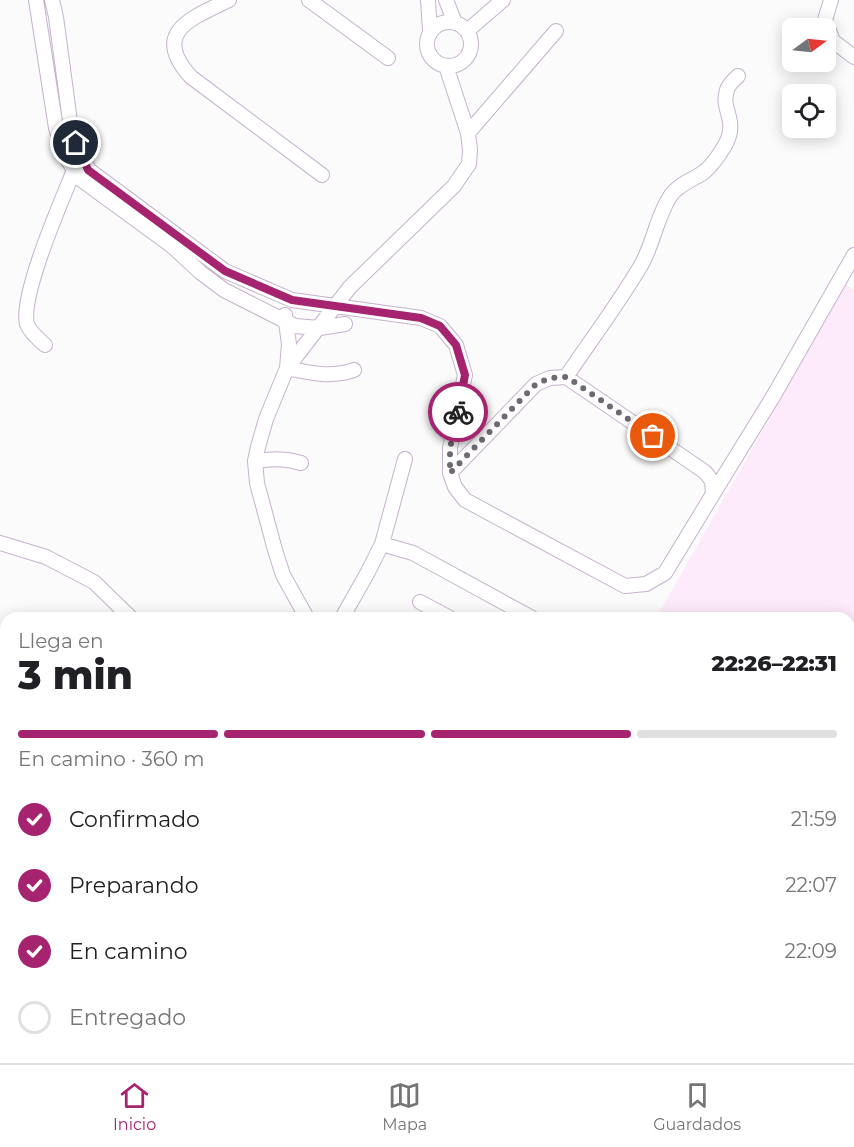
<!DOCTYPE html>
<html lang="es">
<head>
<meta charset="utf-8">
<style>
	body { margin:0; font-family:Montserrat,sans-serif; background:#f2f2f2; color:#202124; height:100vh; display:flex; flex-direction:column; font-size:22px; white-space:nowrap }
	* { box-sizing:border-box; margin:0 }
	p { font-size:20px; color:#757577 }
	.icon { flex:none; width:33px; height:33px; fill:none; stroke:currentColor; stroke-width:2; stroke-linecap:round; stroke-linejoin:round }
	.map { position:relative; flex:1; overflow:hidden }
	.drawer { position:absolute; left:0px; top:612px; width:855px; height:452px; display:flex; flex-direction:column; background:#fff; border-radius:18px 18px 0 0; box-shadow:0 3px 15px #0003 }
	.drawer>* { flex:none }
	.needle { width:39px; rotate:75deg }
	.tools { position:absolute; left:782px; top:18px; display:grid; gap:12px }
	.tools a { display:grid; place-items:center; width:54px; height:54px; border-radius:9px; background:#fff; box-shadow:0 3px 15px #0003; font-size:30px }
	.pin { position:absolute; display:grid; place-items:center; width:51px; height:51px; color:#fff; margin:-26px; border:3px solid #fff; border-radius:50%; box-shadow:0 2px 6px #0007 }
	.courier { position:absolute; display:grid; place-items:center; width:60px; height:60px; margin:-30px; border:4px solid #a6236f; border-radius:50%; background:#fff; color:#222; box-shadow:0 2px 8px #0007 }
	.headline em { font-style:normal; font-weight:800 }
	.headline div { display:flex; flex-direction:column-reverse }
	.headline { display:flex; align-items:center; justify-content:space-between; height:102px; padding:0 18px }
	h1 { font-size:39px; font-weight:800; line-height:45px }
	.bar { display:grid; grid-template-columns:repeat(4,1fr); gap:9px 6px; align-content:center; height:72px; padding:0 18px }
	.bar i { height:8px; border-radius:4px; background:#e0e0e0 }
	.bar .current { background:#a6236f }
	.bar p { grid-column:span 4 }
	ol { padding:0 18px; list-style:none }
	li { display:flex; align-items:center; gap:18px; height:66px }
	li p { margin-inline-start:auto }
	li .icon { padding:6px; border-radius:50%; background:#a6236f; color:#fff; stroke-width:4 }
	li:last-child { color:#757577 }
	li i { width:33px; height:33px; border:3px solid #e0e0e0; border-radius:50% }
	.tab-bar { display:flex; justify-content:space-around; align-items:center; height:84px; border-top:2px solid #e0e0e0; background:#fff; font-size:16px; color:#757577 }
	.tab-bar a { display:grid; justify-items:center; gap:3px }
	.tab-bar .current { color:#a6236f }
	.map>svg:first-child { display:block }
	.education { fill:#fdebfc }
	.forest { fill:url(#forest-firs) }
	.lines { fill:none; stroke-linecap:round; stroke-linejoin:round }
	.runway { stroke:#bdbbbe; stroke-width:64 }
	.building { fill:url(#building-hatch); stroke:#bca9c4; stroke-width:1.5 }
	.minor-casing { stroke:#c6b2cd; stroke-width:16 }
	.minor { stroke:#fff; stroke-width:14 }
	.done { stroke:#6f6971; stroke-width:6; stroke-dasharray:0 10.8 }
	.route { stroke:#a6236f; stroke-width:8 }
</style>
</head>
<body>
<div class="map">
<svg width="854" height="1063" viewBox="0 0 854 1063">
	<defs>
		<pattern id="forest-firs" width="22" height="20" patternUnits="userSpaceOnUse" patternTransform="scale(1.5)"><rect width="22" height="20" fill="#d2a5e3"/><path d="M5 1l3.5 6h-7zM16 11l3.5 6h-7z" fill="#b48dc3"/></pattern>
		<pattern id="building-hatch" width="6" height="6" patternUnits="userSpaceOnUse" patternTransform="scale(1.5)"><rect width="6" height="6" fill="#f2dff9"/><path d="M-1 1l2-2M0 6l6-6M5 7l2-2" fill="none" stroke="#cfbfd5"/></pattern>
	</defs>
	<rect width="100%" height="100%" fill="#fbfbfb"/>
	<path class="education" d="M846 284 854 290V1063H800V1058H849V618H656Z"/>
	<path class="forest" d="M6 1044V1058H298L307 1063H0V1051L3 1050Z"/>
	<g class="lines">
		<path class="runway" d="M0 797 6 801
			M418 1058 427 1063"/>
	</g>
	<path class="building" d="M0 635 6 639V673L0 669Z"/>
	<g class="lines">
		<g class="minor-casing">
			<path id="minor" d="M36 0 56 128 64 154 79 178 172 246 200 272 224 290 295 326 320 328 345 324
				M52 0 56 17 70 121 76 143 89 170 225 271 292 300 421 318 440 326 456 345 465 375 450 448V473L455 487 465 500 625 586 646 584 665 573 713 494 712 481 705 472 566 377
				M229 0C192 18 150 32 191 77L322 175
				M309 0 388 58
				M428 0 430 31
				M446 0 455 23
				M831 0 825 20 833 41 854 57
				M427 44a22 22 0 1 1 44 0a22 22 0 1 1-44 0Z
				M467 31 503 0
				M468 133 556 31
				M285 315 289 344 287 368
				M45 345C38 339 30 332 27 324 20 295 62 200 74 170
				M287 368C310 373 331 378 354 370
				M255 461C271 459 285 458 301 463
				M450 473 536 384 550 378 566 377C591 340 618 304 640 267 654 244 656 217 671 195 680 183 693 180 704 172 712 166 719 155 724 147 740 120 720 111 727 90 728 85 734 80 738 76
				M713 494 774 395 854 255
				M0 543 46 557 94 582 131 618
				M382 544 413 553 532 618
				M420 602 450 618
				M307 618 283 575 275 550 257 483 255 461 258 447 266 419 287 368 350 287 454 186 469 164 470 150 468 133 446 66
				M342 618 368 572 382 544 405 459
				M269 1058 276 1063"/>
		</g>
		<use href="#minor" class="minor"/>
	</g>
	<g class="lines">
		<path class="done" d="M458 412 450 448V473L536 384 550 378 567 377 653 436"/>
		<path class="route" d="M76 143 88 170 225 271 292 300 421 318 440 326 456 345 465 375 458 412"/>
	</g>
</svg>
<div class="tools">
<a><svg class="needle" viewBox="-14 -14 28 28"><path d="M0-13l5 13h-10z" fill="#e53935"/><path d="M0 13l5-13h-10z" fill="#757577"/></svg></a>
<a><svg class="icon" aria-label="locate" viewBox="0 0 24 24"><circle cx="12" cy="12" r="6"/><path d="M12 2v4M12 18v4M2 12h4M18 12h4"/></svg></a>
</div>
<div class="pin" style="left:653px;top:436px;background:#ea580c"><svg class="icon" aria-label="bag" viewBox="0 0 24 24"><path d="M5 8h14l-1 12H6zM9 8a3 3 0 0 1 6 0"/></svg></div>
<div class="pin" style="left:76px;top:143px;background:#1f2937"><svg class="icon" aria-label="home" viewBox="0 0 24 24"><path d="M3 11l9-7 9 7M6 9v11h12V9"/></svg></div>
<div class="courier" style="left:458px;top:412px"><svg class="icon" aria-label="bike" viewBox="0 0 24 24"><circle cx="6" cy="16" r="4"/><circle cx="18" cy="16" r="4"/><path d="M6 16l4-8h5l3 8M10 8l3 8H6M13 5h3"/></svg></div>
<section class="drawer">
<div class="headline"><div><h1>3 min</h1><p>Llega en</p></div><em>22:26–22:31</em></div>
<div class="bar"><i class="current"></i><i class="current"></i><i class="current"></i><i></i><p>En camino · 360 m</p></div>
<ol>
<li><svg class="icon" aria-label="check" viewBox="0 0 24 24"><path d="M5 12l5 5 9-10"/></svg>Confirmado<p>21:59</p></li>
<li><svg class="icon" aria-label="check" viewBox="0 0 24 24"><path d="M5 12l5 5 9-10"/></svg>Preparando<p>22:07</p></li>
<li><svg class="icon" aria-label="check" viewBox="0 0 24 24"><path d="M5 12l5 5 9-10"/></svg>En camino<p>22:09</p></li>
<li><i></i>Entregado</li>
</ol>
</section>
</div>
<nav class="tab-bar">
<a class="current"><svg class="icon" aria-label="home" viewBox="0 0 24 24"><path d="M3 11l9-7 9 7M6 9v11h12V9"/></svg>Inicio</a>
<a><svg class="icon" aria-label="map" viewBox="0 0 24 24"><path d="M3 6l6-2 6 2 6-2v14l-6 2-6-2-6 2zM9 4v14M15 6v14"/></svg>Mapa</a>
<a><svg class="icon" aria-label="saved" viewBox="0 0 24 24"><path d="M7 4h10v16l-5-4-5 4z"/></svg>Guardados</a>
</nav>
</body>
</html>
